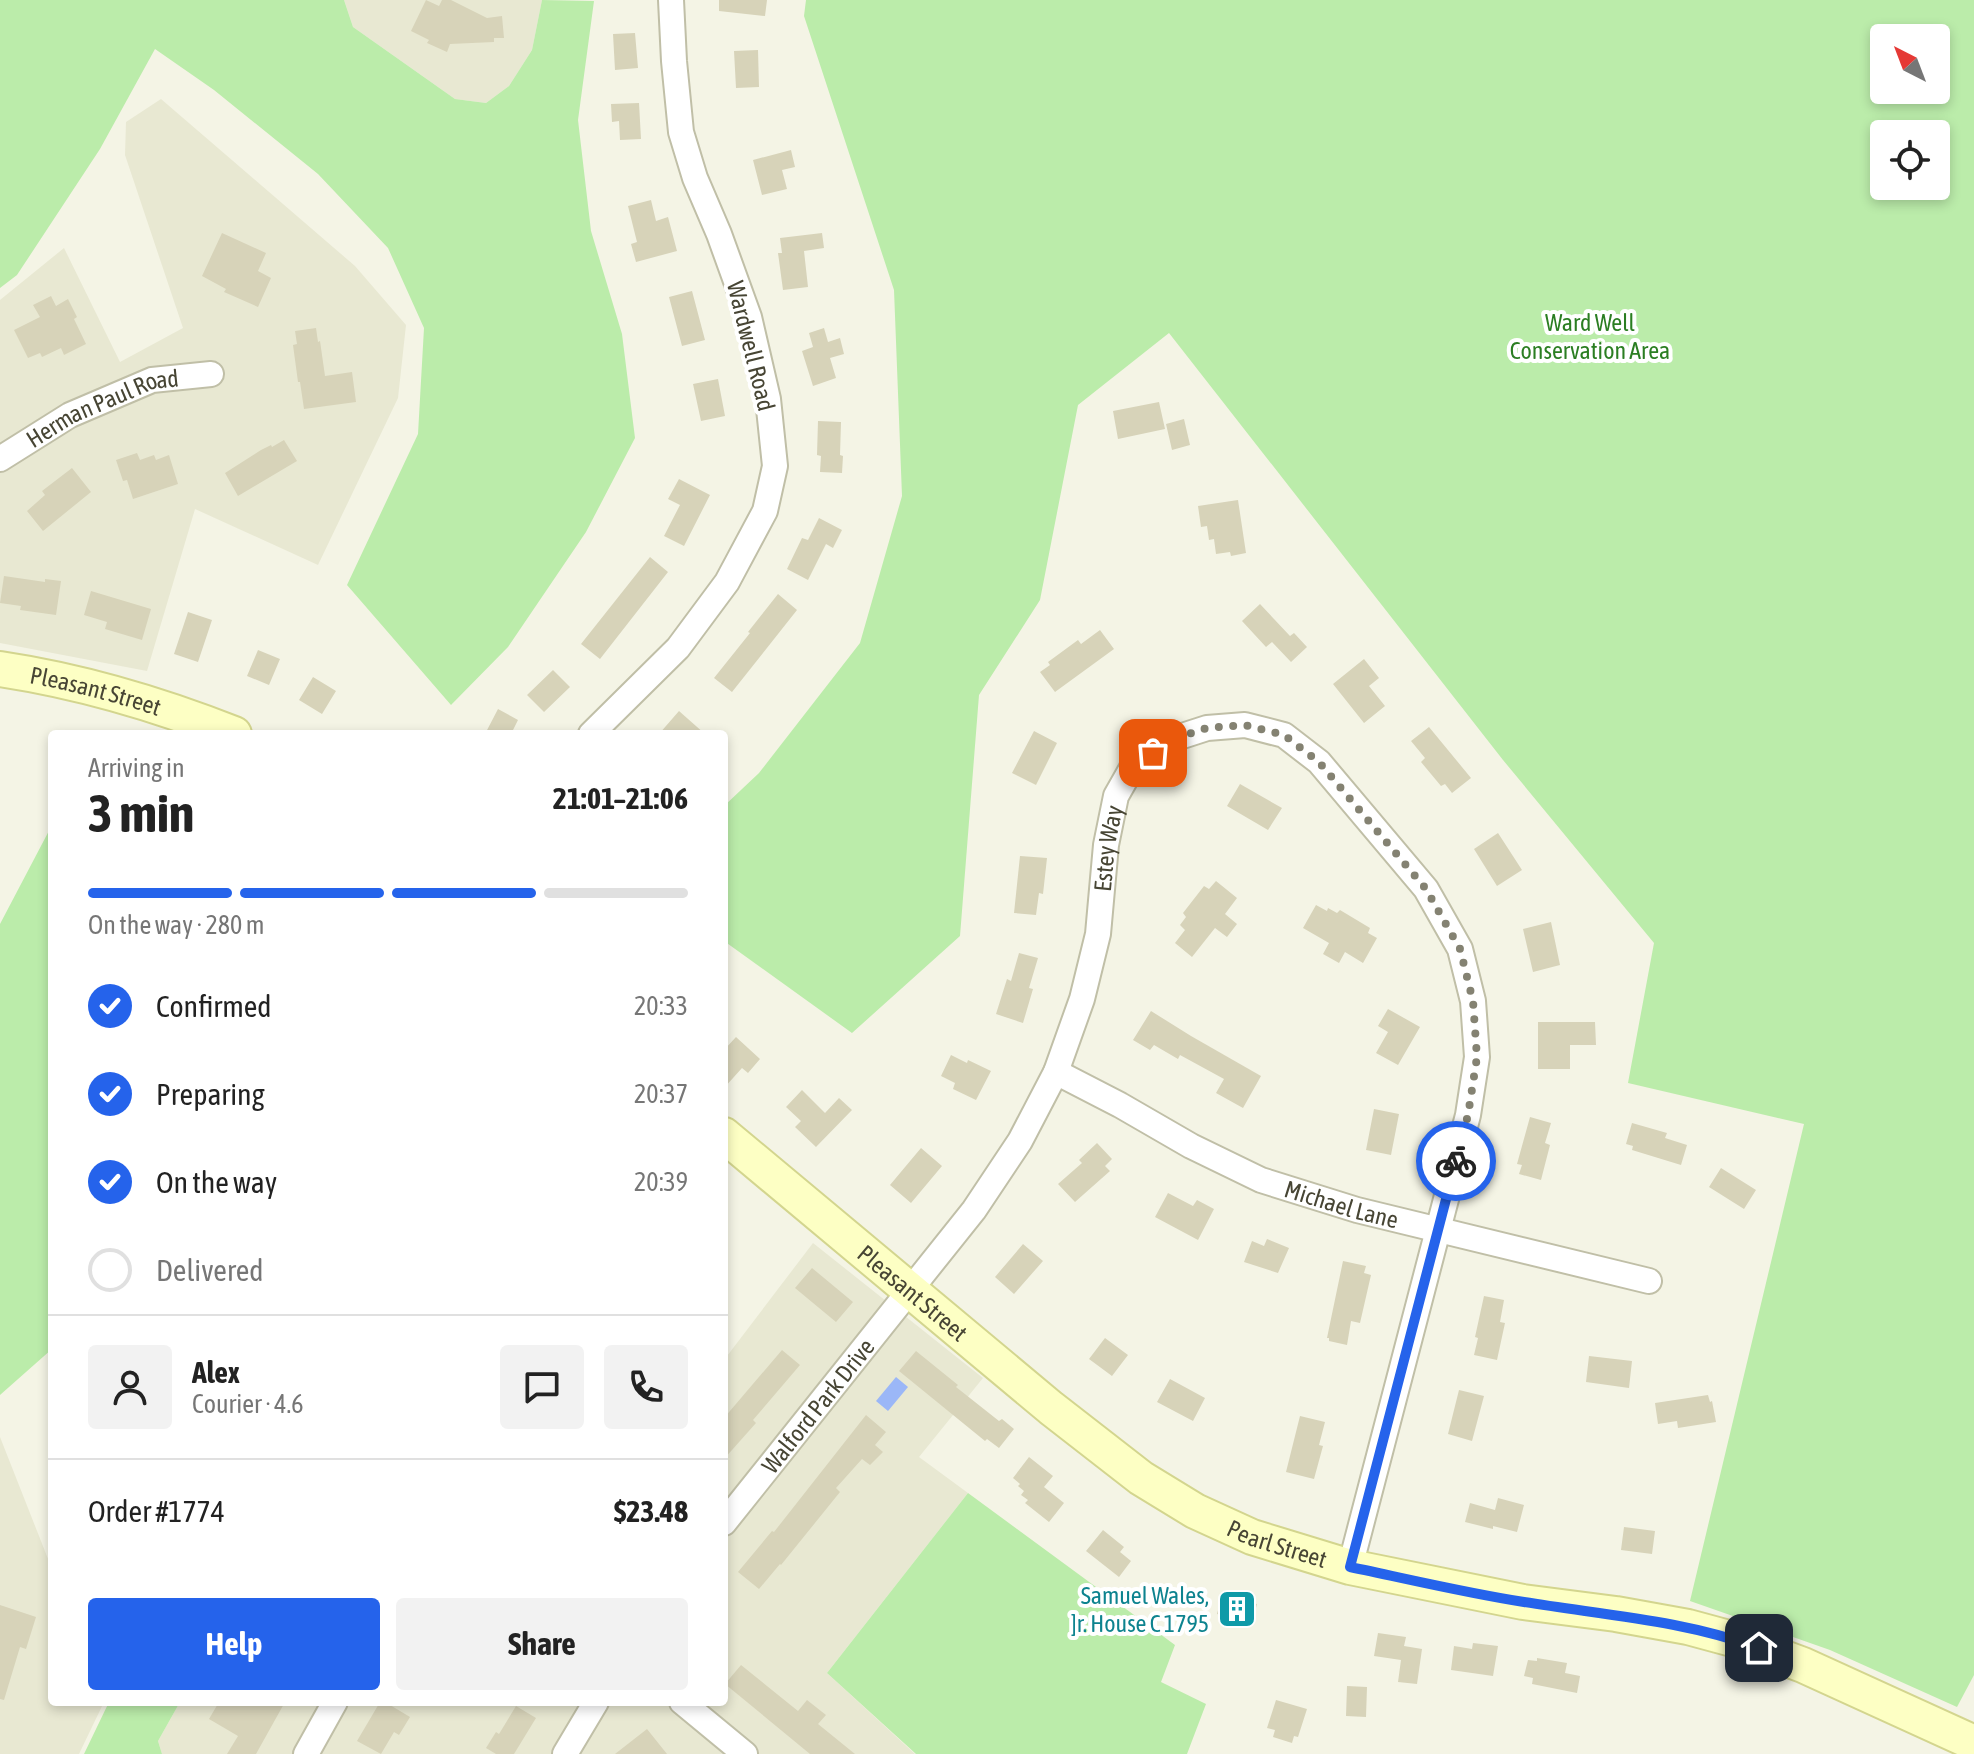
<!DOCTYPE html>
<html lang="en">
<head>
<meta charset="utf-8">
<style>
	body { margin:0; font-family:"Asap Condensed",sans-serif; background:#f2f2f2; color:#222; height:100vh; display:flex; flex-direction:column; font-size:30px; white-space:nowrap }
	* { box-sizing:border-box; margin:0 }
	p { font-size:26px; color:#767676 }
	.icon { flex:none; width:44px; height:44px; fill:none; stroke:currentColor; stroke-width:2; stroke-linecap:round; stroke-linejoin:round }
	.map { position:relative; flex:1; overflow:hidden }
	.details { position:absolute; left:48px; top:730px; width:680px; height:976px; display:flex; flex-direction:column; background:#fff; border-radius:8px; box-shadow:0 4px 12px #0003 }
	.details>* { flex:none }
	.needle { width:52px; rotate:318deg }
	.fabs { position:absolute; left:1870px; top:24px; display:grid; gap:16px }
	.fabs a { display:grid; place-items:center; width:80px; height:80px; border-radius:8px; background:#fff; box-shadow:0 4px 12px #0003; font-size:40px }
	.pin { position:absolute; display:grid; place-items:center; width:68px; height:68px; color:#fff; margin:-34px; border-radius:16px; box-shadow:0 4px 12px #0006 }
	.courier { position:absolute; display:grid; place-items:center; width:80px; height:80px; margin:-40px; border:6px solid #2563eb; border-radius:50%; background:#fff; color:#222; box-shadow:0 2px 10px #0007 }
	.summary em { font-style:normal; font-weight:700 }
	.summary div { display:flex; flex-direction:column-reverse }
	.summary { display:flex; align-items:center; justify-content:space-between; height:136px; padding:0 40px }
	h1 { font-size:52px; font-weight:700; line-height:60px }
	.bar { display:grid; grid-template-columns:repeat(4,1fr); gap:12px 8px; align-content:center; height:96px; padding:0 40px }
	.bar i { height:10px; border-radius:6px; background:#e0e0e0 }
	.bar .on { background:#2563eb }
	.bar p { grid-column:span 4 }
	.line { display:flex; align-items:center; gap:20px; padding:0 40px; border-top:2px solid #e0e0e0 }
	.line div { flex:1 }
	.round { display:grid; place-items:center; flex:none; width:84px; height:84px; border-radius:8px; background:#f2f2f2 }
	ol { padding:0 40px; list-style:none }
	li { display:flex; align-items:center; gap:24px; height:88px }
	li p { margin-inline-start:auto }
	li .icon { padding:8px; border-radius:50%; background:#2563eb; color:#fff; stroke-width:4 }
	li:last-child { color:#767676 }
	li i { width:44px; height:44px; border:4px solid #e0e0e0; border-radius:50% }
	.primary-button { display:flex; gap:16px; margin-top:auto; padding:16px 40px }
	.primary-button a { flex:1; height:92px; border-radius:8px; background:#2563eb; color:#fff; font-size:32px; font-weight:700; line-height:92px; text-align:center }
	.primary-button a+a { background:#f2f2f2; color:#222 }
	.map>svg:first-child { display:block }
	.residential { fill:#e8e8d2 }
	.green { fill:#bbecaa; fill-rule:evenodd }
	.water { fill:#9bb7f7 }
	.building { fill:#d7d3b9 }
	.lines { fill:none; stroke-linecap:round; stroke-linejoin:round }
	.minor-casing { stroke:#c0bfa7; stroke-width:28 }
	.secondary-casing { stroke:#d3d58e; stroke-width:38 }
	.minor { stroke:#fff; stroke-width:24 }
	.secondary { stroke:#fdffc4; stroke-width:34 }
	.done { stroke:#848272; stroke-width:8; stroke-dasharray:0 14.4 }
	.route { stroke:#2563eb; stroke-width:10 }
	.labels { text-anchor:middle; dominant-baseline:central; stroke-width:8; stroke-linejoin:round; paint-order:stroke }
	.park-label { font-size:24px; fill:#2b7e22; stroke:#fff }
	.street-label { font-size:24px; fill:#474534; stroke:#fff }
	.culture-label { font-size:24px; fill:#0d838f; stroke:#fff; text-anchor:end }
</style>
</head>
<body>
<div class="map">
<svg width="1974" height="1754" viewBox="0 0 1974 1754">
	<rect width="100%" height="100%" fill="#f4f4e5"/>
	<path class="residential" d="M344 0H542L532 50 509 86 486 103 455 99 353 27Z
		M161 99 355 266 406 325 398 398 318 565 195 509 147 671 0 643V300L64 248 120 362 183 328 125 155 126 122Z
		M813 1243 983 1378 919 1457 968 1493 827 1673 915 1754H162L158 1741 180 1702H724V1360Z
		M0 1437 52 1569V1702H104L79 1754H0Z"/>
	<path class="green" d="M0 0H344L353 27 455 99 486 103 509 86 532 50 542 0 594 1 578 120 591 231 622 334 635 438 586 532 508 647 451 705 347 585 418 434 424 328 388 248 318 174 214 90 155 49 100 149 17 275 0 288Z
		M806 0H1974V1675L1957 1707 1830 1650 1690 1601 1804 1124 1628 1083 1654 943 1503 760 1169 333 1078 405 1040 600 979 695 960 936 852 1033 724 941V806L759 773 860 643 902 496 894 290 804 16ZM1884 38H1936V90H1884ZM1884 134H1936V186H1884Z
		M52 825V1349L0 1395V924Z
		M968 1493 1175 1645 1161 1682 1206 1704 1187 1754H916L827 1673Z
		M109 1702H180L158 1741 162 1754H84Z"/>
	<path class="water" d="M896 1377 908 1387 888 1411 876 1401Z"/>
	<path class="building" d="M426 0 439 6 442 0H451L487 18 502 16 504 38H494V42L450 44 447 52 427 43 429 40 411 31Z
		M719 0H767L765 16 719 11Z
		M635 33 638 68 615 70 613 34Z
		M758 50 759 87 736 88 734 51Z
		M639 103 641 139 620 140 619 121 612 122 611 104Z
		M791 150 795 167 782 170 787 189 762 195 753 160Z
		M651 200 656 221 668 217 677 251 636 262 631 244 637 242 628 206Z
		M222 233 266 253 258 271 271 278 258 307 224 292 226 289 202 276Z
		M822 233 824 248 804 251 808 287 783 290 778 253H782L780 238Z
		M692 291 705 340 682 346 669 297Z
		M51 296 56 306 68 299 77 317 74 319 86 344 64 355 61 348 42 357 40 353 28 358 14 330 40 317 33 305Z
		M316 328 318 342 320 341 325 376 352 372 356 402 304 409 300 382H298L293 345 297 344 295 331Z
		M824 328 828 342 840 338 844 354 830 358 836 378 813 386 802 351 813 347 809 333Z
		M718 379 725 416 701 421 693 384Z
		M1159 402 1165 429 1118 439 1113 411Z
		M1184 419 1190 445 1172 450 1166 424Z
		M818 421 841 422 840 455 843 456 842 473 820 472 821 456 817 455Z
		M284 440 297 461 238 496 225 473 261 450 271 445 272 447Z
		M137 453 140 460 154 455 156 460 169 455 178 484 133 499 127 480 123 481 116 460Z
		M72 468 91 492 43 531 27 511 45 495 42 491Z
		M679 479 710 495 684 546 664 536 680 505 668 499Z
		M1238 500 1246 553 1231 556 1230 552 1216 554 1214 539 1209 540 1207 526 1201 527 1198 506Z
		M819 518 842 530 833 548 826 544 808 580 787 569 802 538 808 540Z
		M650 557 668 572 600 659 581 644Z
		M4 576 45 582V579L61 581 56 615 20 610 21 606 0 603Z
		M91 591 151 609 142 640 105 629 107 622 84 615Z
		M778 594 797 610 732 692 714 678 750 633 748 632Z
		M1260 604 1290 636 1294 633 1307 647 1291 662 1272 642 1266 647 1242 621Z
		M188 612 212 620 198 662 174 654Z
		M1100 630 1114 649 1055 692 1040 672 1050 665 1048 662 1078 640 1081 644Z
		M258 650 280 659 269 685 247 676Z
		M1364 659 1379 678 1369 686 1385 706 1364 723 1333 684Z
		M553 670 570 687 544 712 527 695Z
		M313 677 336 691 322 714 299 700Z
		M498 709 518 720 511 734H485Z
		M679 711 705 734H659Z
		M1429 727 1471 778 1452 793 1445 784 1441 786 1421 762 1425 758 1411 741Z
		M1034 731 1057 743 1036 785 1012 773Z
		M1240 784 1282 808 1268 830 1227 806Z
		M1498 833 1522 870 1497 886 1474 849Z
		M1020 856 1047 858 1043 894 1039 893 1036 915 1014 913Z
		M1216 881 1237 898 1225 914 1237 924 1227 937 1215 928 1192 957 1175 943 1185 930 1180 925 1186 917 1183 913 1204 886 1209 889Z
		M1316 905 1327 911 1328 908 1337 913 1340 910 1370 928 1368 933 1377 938 1363 963 1345 952 1339 963 1323 954 1329 943 1303 928Z
		M1551 922 1560 965 1533 972 1523 929Z
		M1019 953 1038 958 1029 988 1033 989 1023 1023 996 1014 1007 979 1011 981Z
		M1388 1009 1420 1027 1398 1065 1376 1053 1388 1032 1378 1026Z
		M1151 1011 1191 1036 1261 1076 1243 1108 1216 1093 1224 1079 1180 1055 1178 1059 1154 1045 1150 1050 1133 1040Z
		M1538 1022H1595L1596 1045H1570V1069H1538Z
		M736 1037 760 1059 748 1073 742 1068 724 1088V1050Z
		M951 1055 967 1063 968 1060 991 1071 976 1100 953 1089 955 1083 941 1076Z
		M802 1090 825 1113 839 1098 852 1110 816 1147 795 1127 801 1121 786 1107Z
		M1374 1109 1399 1114 1391 1155 1366 1150Z
		M1530 1117 1551 1123 1545 1143 1550 1145 1541 1180 1519 1174 1522 1165 1517 1164Z
		M1632 1123 1667 1133 1665 1138 1687 1145 1681 1165 1632 1150 1633 1146 1626 1144Z
		M1097 1143 1112 1159 1105 1166 1110 1171 1075 1202 1058 1184 1082 1163 1079 1160Z
		M921 1148 942 1166 911 1203 890 1185Z
		M1721 1168 1756 1190 1744 1209 1709 1187Z
		M1168 1193 1193 1206 1197 1200 1214 1209 1198 1240 1155 1217Z
		M1267 1239 1289 1248 1278 1273 1244 1262 1252 1241 1264 1246Z
		M1023 1244 1043 1261 1014 1294 995 1277Z
		M1343 1261 1366 1266 1364 1273 1371 1275 1360 1323 1351 1321 1347 1345 1329 1341V1338H1327Z
		M812 1268 853 1302 836 1322 795 1288Z
		M1484 1296 1504 1300 1500 1322 1505 1323 1497 1360 1474 1355 1478 1338 1475 1337Z
		M1105 1338 1128 1355 1112 1376 1089 1359Z
		M782 1350 800 1365 753 1420 756 1423 724 1459V1418Z
		M916 1351 958 1385 956 1387 999 1421 1002 1419 1014 1429 999 1448 987 1439 985 1441 899 1371Z
		M1589 1356 1632 1361 1629 1388 1586 1382Z
		M1170 1379 1205 1398 1193 1421 1157 1402Z
		M1459 1390 1484 1396 1472 1441 1448 1434Z
		M1708 1395 1710 1402 1712 1401 1716 1422 1678 1428 1677 1421 1658 1424 1655 1403Z
		M866 1415 886 1432 875 1445 883 1452 870 1465 862 1459 836 1488 840 1492 781 1565 780 1564 759 1589 738 1572 772 1531 774 1532Z
		M1300 1416 1325 1422 1319 1445 1323 1446 1314 1479 1286 1472Z
		M1029 1457 1053 1476 1044 1487 1064 1503 1049 1522 1025 1503 1028 1500 1021 1495 1024 1491 1018 1486 1020 1484 1013 1478Z
		M1498 1498 1524 1505 1517 1532 1493 1526V1529L1465 1522 1470 1503 1495 1510Z
		M1624 1527 1655 1531 1652 1554 1621 1550Z
		M1103 1530 1124 1547 1120 1552 1131 1561 1119 1577 1086 1551Z
		M1223 1591 1245 1597 1244 1601 1257 1604 1252 1623 1217 1614Z
		M0 1605 36 1617 26 1649 20 1647 4 1700 0 1699Z
		M1378 1633 1406 1637 1404 1646 1422 1649 1417 1684 1398 1682 1401 1660 1374 1656Z
		M1473 1643 1498 1646 1493 1676 1451 1670 1454 1646 1472 1649Z
		M1537 1658 1567 1663 1565 1673 1580 1676 1577 1693 1532 1684 1533 1678 1524 1676 1528 1660 1537 1661Z
		M741 1665 798 1711 807 1700 826 1715 818 1724 855 1754H810L725 1684Z
		M1347 1686 1367 1687 1366 1717 1346 1716Z
		M1276 1700 1307 1709 1298 1737 1294 1736 1292 1743 1273 1737 1275 1730 1267 1728Z
		M219 1702H285L256 1754H227L238 1736 209 1719Z
		M380 1702H385L410 1717 399 1735 394 1732 381 1754 357 1741Z
		M516 1706 536 1718 514 1754H496L486 1748 496 1732 499 1734Z
		M647 1729 667 1754H615Z"/>
	<g class="lines">
		<g class="minor-casing">
			<g id="minor">
				<path id="s1" d="M0 459 70 415 152 380 211 374"/>
				<path d="M591 734 678 648 727 582 765 511 775 466 768 399 749 317 719 234 695 178 681 132 674 61 671 0"/>
				<path id="s2" d="M1056 1072 1120 1105 1191 1146 1261 1180 1357 1210 1649 1281"/>
				<path id="s3" d="M724 1523 974 1210 1020 1141 1056 1072 1082 999 1098 934 1106 845 1116 796 1133 766 1173 739 1207 728 1245 725 1284 735 1319 762 1426 889 1460 949 1473 1001 1477 1057 1468 1115 1350 1567"/>
				<path d="M682 1702 745 1754"/>
				<path d="M306 1754 335 1702"/>
				<path d="M565 1754 596 1702"/>
			</g>
		</g>
		<g class="secondary-casing">
			<g id="secondary">
				<path id="s4" d="M0 669C80 681 158 704 234 734"/>
				<path id="s5" d="M724 1135 1051 1408 1141 1478 1195 1511 1252 1537 1350 1567 1523 1602 1616 1614 1688 1627 1736 1640 1803 1665 1974 1743"/>
			</g>
		</g>
		<use href="#minor" class="minor"/>
		<use href="#secondary" class="secondary"/>
	</g>
	<g class="lines">
		<path class="done" d="M1153 753 1173 739 1207 728 1245 725 1284 735 1319 762 1426 889 1460 949 1473 1001 1477 1057 1468 1115 1456 1161"/>
		<path class="route" d="M1456 1161 1350 1567C1408 1579 1466 1593 1524 1602 1603 1615 1683 1620 1759 1648"/>
	</g>
	<defs>
		<g id="building-square" transform="scale(2)"><rect x="-9" y="-9" width="18" height="18" rx="4" fill="#0f9aa8" stroke="#fff"/><path d="M-4-6H4V6H1V3H-1V6H-4ZM-2.5-4.3h1.7v1.8h-1.7ZM.8-4.3h1.7v1.8H.8ZM-2.5-1h1.7V.8h-1.7ZM.8-1h1.7V.8H.8Z" fill="#fff"/></g>
	</defs>
	<g fill-rule="evenodd">
		<use href="#building-square" x="1237" y="1609"/>
	</g>
	<g class="labels">
		<g class="park-label">
			<text x="1590" y="322">Ward Well<tspan x="1590" dy="28">Conservation Area</tspan></text>
		</g>
		<g class="street-label">
			<text transform="translate(751 346) rotate(76)">Wardwell Road</text>
			<text stroke="none"><textPath href="#s1" startOffset="116">Herman Paul Road</textPath></text>
			<text stroke="none"><textPath href="#s4" startOffset="98">Pleasant Street</textPath></text>
			<text stroke="none"><textPath href="#s3" startOffset="792">Estey Way</textPath></text>
			<text stroke="none"><textPath href="#s2" startOffset="316">Michael Lane</textPath></text>
			<text stroke="none"><textPath href="#s5" startOffset="246">Pleasant Street</textPath></text>
			<text stroke="none"><textPath href="#s3" startOffset="150">Walford Park Drive</textPath></text>
			<text stroke="none"><textPath href="#s5" startOffset="692">Pearl Street</textPath></text>
		</g>
		<g class="culture-label">
			<text x="1209" y="1595">Samuel Wales,<tspan x="1209" dy="28">]r. House C 1795</tspan></text>
		</g>
	</g>
</svg>
<div class="fabs">
<a><svg class="needle" viewBox="-14 -14 28 28"><path d="M0-13l5 13h-10z" fill="#e53935"/><path d="M0 13l5-13h-10z" fill="#767676"/></svg></a>
<a><svg class="icon" aria-label="locate" viewBox="0 0 24 24"><circle cx="12" cy="12" r="6"/><path d="M12 2v4M12 18v4M2 12h4M18 12h4"/></svg></a>
</div>
<div class="pin" style="left:1153px;top:753px;background:#ea580c"><svg class="icon" aria-label="bag" viewBox="0 0 24 24"><path d="M5 8h14l-1 12H6zM9 8a3 3 0 0 1 6 0"/></svg></div>
<div class="pin" style="left:1759px;top:1648px;background:#1f2937"><svg class="icon" aria-label="home" viewBox="0 0 24 24"><path d="M3 11l9-7 9 7M6 9v11h12V9"/></svg></div>
<div class="courier" style="left:1456px;top:1161px"><svg class="icon" aria-label="bike" viewBox="0 0 24 24"><circle cx="6" cy="16" r="4"/><circle cx="18" cy="16" r="4"/><path d="M6 16l4-8h5l3 8M10 8l3 8H6M13 5h3"/></svg></div>
<section class="details">
<div class="summary"><div><h1>3 min</h1><p>Arriving in</p></div><em>21:01–21:06</em></div>
<div class="bar"><i class="on"></i><i class="on"></i><i class="on"></i><i></i><p>On the way · 280 m</p></div>
<ol>
<li><svg class="icon" aria-label="check" viewBox="0 0 24 24"><path d="M5 12l5 5 9-10"/></svg>Confirmed<p>20:33</p></li>
<li><svg class="icon" aria-label="check" viewBox="0 0 24 24"><path d="M5 12l5 5 9-10"/></svg>Preparing<p>20:37</p></li>
<li><svg class="icon" aria-label="check" viewBox="0 0 24 24"><path d="M5 12l5 5 9-10"/></svg>On the way<p>20:39</p></li>
<li><i></i>Delivered</li>
</ol>
<div class="line" style="height:144px"><a class="round"><svg class="icon" aria-label="person" viewBox="0 0 24 24"><circle cx="12" cy="8" r="4"/><path d="M4 21q1-7 8-7t8 7"/></svg></a><div><b>Alex</b><p>Courier · 4.6</p></div><a class="round"><svg class="icon" aria-label="chat" viewBox="0 0 24 24"><path d="M4 5h16v11H9l-5 4z"/></svg></a><a class="round"><svg class="icon" aria-label="phone" viewBox="0 0 24 24"><path d="M5 4h4l2 5-3 2q2 4 5 5l2-3 5 2v4C11 20 4 13 5 4z"/></svg></a></div>
<div class="line" style="height:104px"><div>Order #1774</div><b>$23.48</b></div>
<div class="primary-button"><a>Help</a><a>Share</a></div>
</section>
</div>
</body>
</html>
